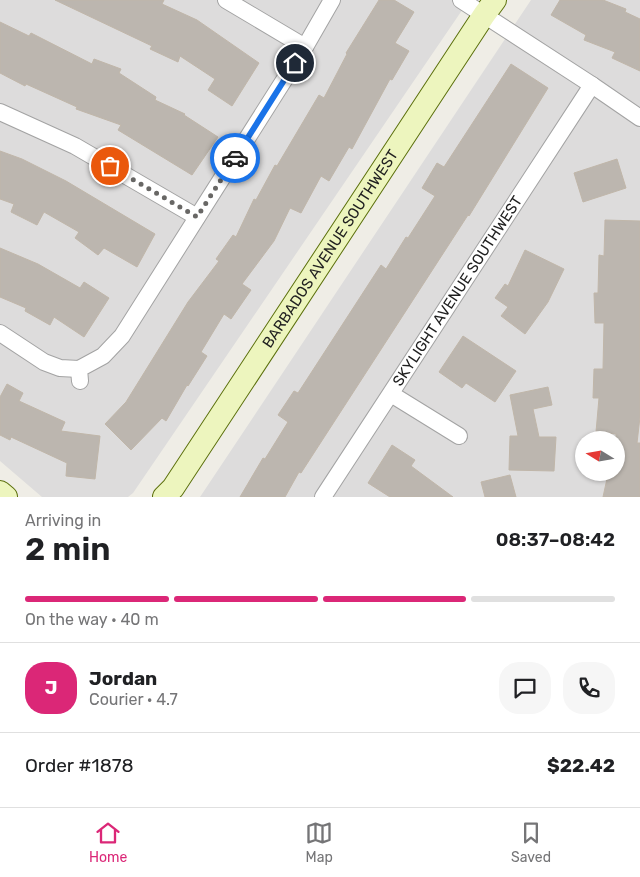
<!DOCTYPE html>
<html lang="en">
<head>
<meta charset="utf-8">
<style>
	body { margin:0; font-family:Rubik,sans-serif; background:#f6f6f6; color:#202124; height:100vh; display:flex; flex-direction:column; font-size:19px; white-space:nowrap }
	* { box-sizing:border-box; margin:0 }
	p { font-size:16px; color:#757577 }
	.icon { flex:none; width:28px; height:28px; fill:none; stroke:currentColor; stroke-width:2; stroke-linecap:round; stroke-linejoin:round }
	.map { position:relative; height:497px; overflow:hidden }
	.drawer { display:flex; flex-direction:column; background:#fff; flex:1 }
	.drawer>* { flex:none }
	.needle { width:32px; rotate:281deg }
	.buttons { position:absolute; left:575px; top:431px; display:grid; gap:10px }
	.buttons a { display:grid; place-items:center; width:50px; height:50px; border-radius:50%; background:#fff; box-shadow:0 1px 4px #0004; font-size:25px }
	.pin { position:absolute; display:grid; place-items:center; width:42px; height:42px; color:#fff; margin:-21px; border:2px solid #fff; border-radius:50%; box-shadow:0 1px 5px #0007 }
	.courier { position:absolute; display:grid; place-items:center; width:50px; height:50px; margin:-25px; border:4px solid #1a73e8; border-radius:50%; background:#fff; color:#222; box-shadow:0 1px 6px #0007 }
	.overview em { font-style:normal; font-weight:600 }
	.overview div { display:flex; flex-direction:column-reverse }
	.overview { display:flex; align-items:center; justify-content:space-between; height:85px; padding:0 25px }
	h1 { font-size:32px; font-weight:600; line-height:38px }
	.bar { display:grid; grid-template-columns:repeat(4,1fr); gap:8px 5px; align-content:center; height:60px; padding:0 25px }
	.bar i { height:6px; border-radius:4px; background:#e0e0e0 }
	.bar .current { background:#db2777 }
	.bar p { grid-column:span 4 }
	.line { display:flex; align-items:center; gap:12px; padding:0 25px; border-top:1px solid #e0e0e0 }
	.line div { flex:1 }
	.round { display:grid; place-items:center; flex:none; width:52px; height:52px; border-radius:20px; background:#f6f6f6 }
	.dock { display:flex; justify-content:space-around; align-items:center; height:70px; border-top:1px solid #e0e0e0; background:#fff; font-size:14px; color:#757577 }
	.dock a { display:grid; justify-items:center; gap:2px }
	.dock .current { color:#db2777 }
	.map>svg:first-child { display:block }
	.residential { fill:#dddcdc; fill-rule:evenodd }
	.building { fill:#bcb6af; stroke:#c0b6a9 }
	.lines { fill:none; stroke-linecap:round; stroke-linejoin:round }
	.street-casing { stroke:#a3a3a3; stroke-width:18 }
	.secondary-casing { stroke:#5c700c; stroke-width:24 }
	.street { stroke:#fff; stroke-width:16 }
	.secondary { stroke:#edf5be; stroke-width:22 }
	.done { stroke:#686765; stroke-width:5; stroke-dasharray:0 9 }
	.route { stroke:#1a73e8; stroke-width:6 }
	.labels { text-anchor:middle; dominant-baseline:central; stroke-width:5; stroke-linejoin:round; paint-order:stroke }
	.street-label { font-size:15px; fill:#1f1f1f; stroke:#fff }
</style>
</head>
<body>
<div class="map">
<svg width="640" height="497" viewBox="0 0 640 497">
	<rect width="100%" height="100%" fill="#efede6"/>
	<path class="residential" d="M0 0H469L133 493 128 497H42L0 461Z
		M531 0H640V497H200ZM584 440H616V472H584Z"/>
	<path class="building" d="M55 0H164L162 4 197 20 259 63 232 106 208 90 215 79 180 56 178 62 150 49 152 46Z
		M379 0H394L414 12 395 43 409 51 392 80 390 79 352 149 349 147 329 181 321 176 301 213 290 208 274 241 242 284 251 290 231 319 224 314 201 352 207 356 188 386 187 385 166 421 162 418 131 450 105 424 126 402 188 302 219 261 216 259 233 235 236 237 254 199 256 200 275 165 277 166 319 95 324 98 347 54 346 53Z
		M560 0H603L626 9 625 12 640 19V71L612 58 615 52 584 40 586 35 551 15Z
		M0 22 29 36 31 33 92 64 94 59 121 69 119 73 156 97 155 100 185 114 184 115 218 137 192 175 118 130 121 125 76 109 77 107 26 84 25 86 0 73Z
		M511 64 548 88 469 216 468 215 301 473 299 472 285 497H240L263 458 265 459 288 422 278 415 294 391 298 393 381 265 386 269 406 237 408 238 435 196 422 188 437 163 444 167Z
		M0 151 22 159 66 181 155 234 137 267 104 248 98 255 75 238 79 232 44 212 37 225 11 212 14 204 0 199Z
		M617 159 626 188 583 202 574 173Z
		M605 220 640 221V417L637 443H640V497H603L608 474 616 476V434L596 432 599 398H593L594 369H603L604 323H595L594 293H598L599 255 604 256Z
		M0 248 38 264 80 288 84 282 109 298 84 337 54 317 50 325 25 311 26 308 0 297Z
		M525 250 564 269 548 302 525 334 501 316 508 307 495 298 505 284 508 286Z
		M463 336 516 371 495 402 466 383 462 388 439 372Z
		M7 384 23 393 19 401 65 422 61 431 100 436 95 479 66 476 67 463 11 437 10 440 0 435V397Z
		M548 387 552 405 533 409 539 437H556L554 471 509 470 510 436H518L510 395Z
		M392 445 415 460 411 466 453 497H390L368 483Z
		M510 475 516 497H485L481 482Z"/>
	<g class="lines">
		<g class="street-casing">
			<g id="street">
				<path d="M226 0 305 47"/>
				<path d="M461 0 592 85 640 118"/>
				<path d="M0 112 75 146 197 217"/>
				<path d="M0 333 44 362 60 368 79 369"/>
				<path d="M80 381 79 369 103 356 122 336 305 47 332 0"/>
				<path d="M391 394 459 436"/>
				<path id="s1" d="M323 497 592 85"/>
			</g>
		</g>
		<g class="secondary-casing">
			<g id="secondary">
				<path d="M0 492 6 497"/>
				<path id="s2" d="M164 497 173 488 484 15 495 0"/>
			</g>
		</g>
		<use href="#street" class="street"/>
		<use href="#secondary" class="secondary"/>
	</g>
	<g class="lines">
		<path class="done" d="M110 166 197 217 235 158"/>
		<path class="route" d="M235 158 295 63"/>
	</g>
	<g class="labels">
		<g class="street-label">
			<text stroke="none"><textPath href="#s2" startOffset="299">BARBADOS AVENUE SOUTHWEST</textPath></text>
			<text stroke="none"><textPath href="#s1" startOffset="246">SKYLIGHT AVENUE SOUTHWEST</textPath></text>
		</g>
	</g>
</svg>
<div class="buttons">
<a><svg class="needle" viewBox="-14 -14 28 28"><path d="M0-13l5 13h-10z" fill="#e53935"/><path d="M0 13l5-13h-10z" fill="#757577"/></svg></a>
</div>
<div class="pin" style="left:110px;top:166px;background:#ea580c"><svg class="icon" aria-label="bag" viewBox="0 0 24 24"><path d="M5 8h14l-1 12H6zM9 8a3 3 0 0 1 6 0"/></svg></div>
<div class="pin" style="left:295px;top:63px;background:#1f2937"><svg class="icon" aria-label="home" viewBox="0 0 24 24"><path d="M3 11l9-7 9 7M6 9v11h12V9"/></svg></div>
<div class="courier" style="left:235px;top:158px"><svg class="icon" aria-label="car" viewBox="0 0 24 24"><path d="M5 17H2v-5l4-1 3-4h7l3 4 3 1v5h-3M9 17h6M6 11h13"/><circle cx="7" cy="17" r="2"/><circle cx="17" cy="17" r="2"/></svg></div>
</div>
<section class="drawer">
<div class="overview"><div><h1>2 min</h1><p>Arriving in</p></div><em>08:37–08:42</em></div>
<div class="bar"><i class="current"></i><i class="current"></i><i class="current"></i><i></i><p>On the way · 40 m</p></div>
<div class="line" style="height:90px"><b class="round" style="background:#db2777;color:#fff">J</b><div><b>Jordan</b><p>Courier · 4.7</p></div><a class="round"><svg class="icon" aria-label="chat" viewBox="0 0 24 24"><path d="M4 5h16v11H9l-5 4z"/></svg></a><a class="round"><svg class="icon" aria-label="phone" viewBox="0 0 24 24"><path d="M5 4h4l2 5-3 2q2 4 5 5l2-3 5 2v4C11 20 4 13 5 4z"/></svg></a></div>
<div class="line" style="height:65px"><div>Order #1878</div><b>$22.42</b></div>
</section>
<nav class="dock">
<a class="current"><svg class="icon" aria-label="home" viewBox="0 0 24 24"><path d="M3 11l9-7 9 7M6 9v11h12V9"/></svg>Home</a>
<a><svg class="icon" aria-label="map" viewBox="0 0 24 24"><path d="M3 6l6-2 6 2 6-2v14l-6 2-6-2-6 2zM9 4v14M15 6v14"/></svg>Map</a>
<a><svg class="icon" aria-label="saved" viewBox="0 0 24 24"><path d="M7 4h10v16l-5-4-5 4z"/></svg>Saved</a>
</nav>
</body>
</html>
